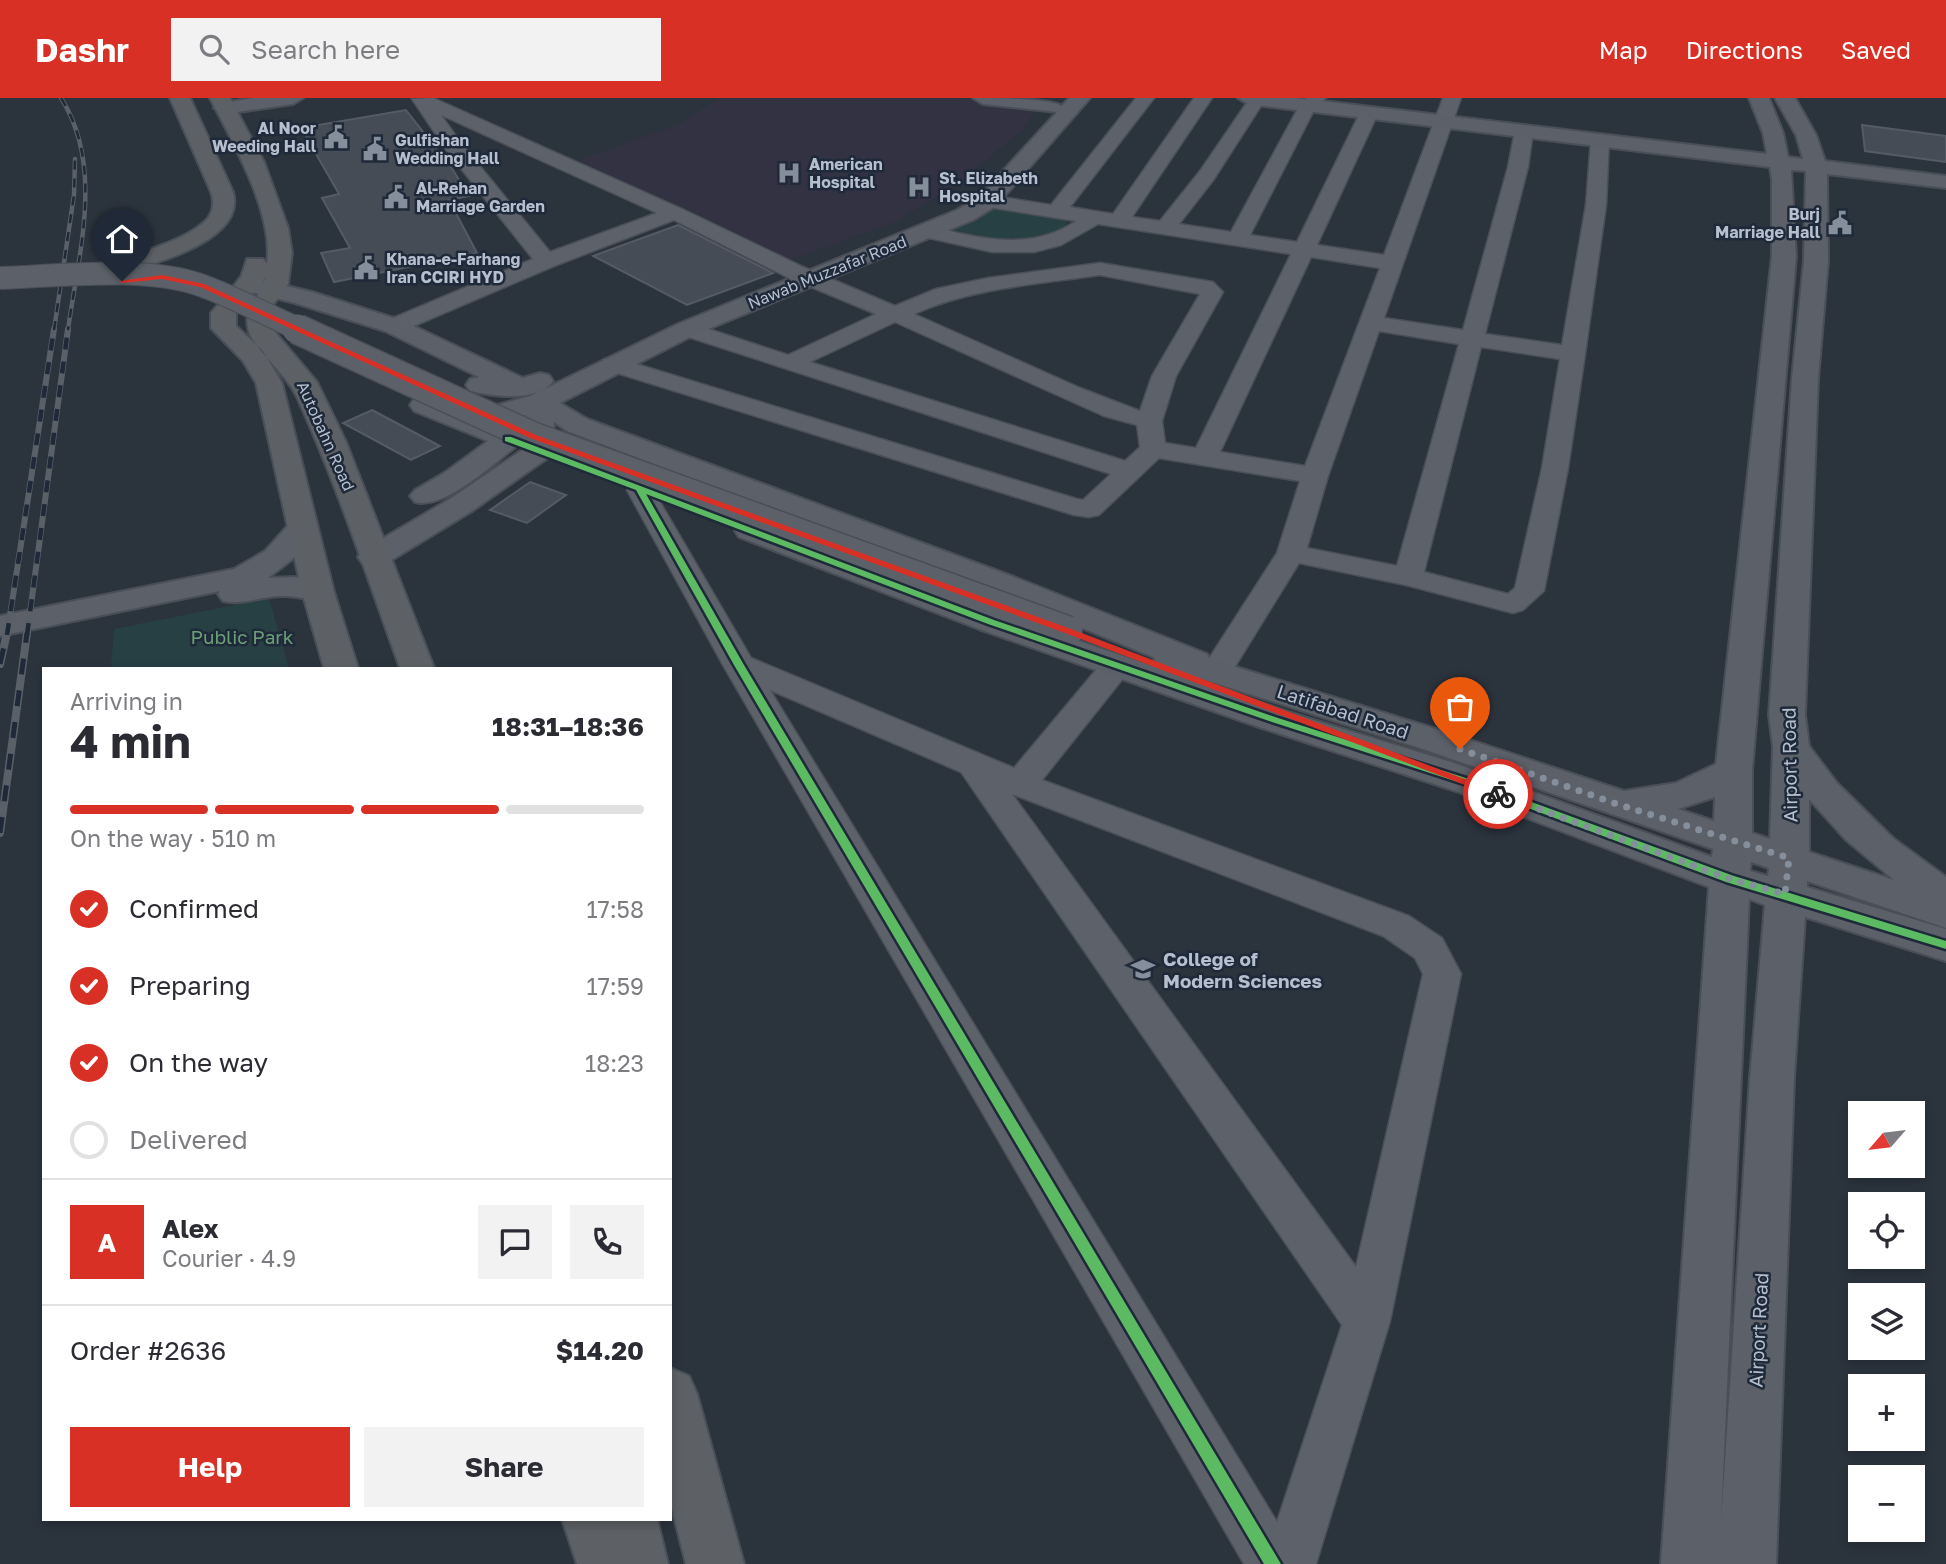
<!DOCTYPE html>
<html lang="en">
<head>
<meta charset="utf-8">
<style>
	body { margin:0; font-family:"Golos Text",sans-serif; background:#f2f2f3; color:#2b2b33; height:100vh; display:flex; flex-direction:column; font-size:26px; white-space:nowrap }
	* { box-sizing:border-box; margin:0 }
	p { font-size:23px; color:#7c7c81 }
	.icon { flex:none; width:38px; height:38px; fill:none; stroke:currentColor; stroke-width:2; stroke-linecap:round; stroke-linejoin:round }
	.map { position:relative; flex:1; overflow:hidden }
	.side { position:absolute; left:42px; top:569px; width:630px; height:854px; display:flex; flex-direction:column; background:#fff; border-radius:0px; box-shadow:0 4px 10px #0003 }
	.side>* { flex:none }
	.needle { width:46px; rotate:242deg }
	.fabs { position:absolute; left:1848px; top:1003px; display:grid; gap:14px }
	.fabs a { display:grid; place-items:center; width:77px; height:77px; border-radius:0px; background:#fff; box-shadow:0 4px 10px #0003; font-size:35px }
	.pin { position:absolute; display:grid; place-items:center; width:60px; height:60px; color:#fff; margin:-72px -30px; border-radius:50% 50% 50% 0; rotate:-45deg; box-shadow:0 0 7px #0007 }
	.pin .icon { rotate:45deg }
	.courier { position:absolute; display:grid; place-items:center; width:70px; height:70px; margin:-35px; border:5px solid #d93025; border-radius:50%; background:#fff; color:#222; box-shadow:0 2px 9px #0007 }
	.overview em { font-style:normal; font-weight:700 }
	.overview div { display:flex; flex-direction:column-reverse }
	.overview { display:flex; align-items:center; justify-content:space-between; height:119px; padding:0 28px }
	h1 { font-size:46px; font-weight:700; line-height:52px }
	.bar { display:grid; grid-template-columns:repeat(4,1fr); gap:10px 7px; align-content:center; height:84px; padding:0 28px }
	.bar i { height:9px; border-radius:5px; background:#e1e1e2 }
	.bar .active { background:#d93025 }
	.bar p { grid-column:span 4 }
	.line { display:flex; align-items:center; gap:18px; padding:0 28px; border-top:2px solid #e1e1e2 }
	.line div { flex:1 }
	.round { display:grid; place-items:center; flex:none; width:74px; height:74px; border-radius:0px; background:#f2f2f3 }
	ol { padding:0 28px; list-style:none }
	li { display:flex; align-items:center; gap:21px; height:77px }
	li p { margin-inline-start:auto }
	li .icon { padding:7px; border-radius:50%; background:#d93025; color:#fff; stroke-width:4 }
	li:last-child { color:#7c7c81 }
	li i { width:38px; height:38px; border:4px solid #e1e1e2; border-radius:50% }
	.action { display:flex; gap:14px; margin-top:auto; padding:14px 28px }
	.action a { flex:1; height:80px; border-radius:0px; background:#d93025; color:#fff; font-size:28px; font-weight:700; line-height:80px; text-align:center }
	.action a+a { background:#f2f2f3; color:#2b2b33 }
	header { display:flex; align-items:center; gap:42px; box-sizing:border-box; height:98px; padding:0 35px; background:#d93025; color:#fff }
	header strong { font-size:33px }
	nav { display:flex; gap:38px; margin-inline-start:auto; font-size:24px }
	.search { width:490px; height:63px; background:#f2f2f3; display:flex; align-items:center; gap:18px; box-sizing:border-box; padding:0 24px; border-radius:0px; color:#7c7c81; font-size:26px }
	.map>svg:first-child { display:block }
	.medical { fill:#333243 }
	.green { fill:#274044 }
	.building { fill:#464c55; stroke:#545b64; stroke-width:2 }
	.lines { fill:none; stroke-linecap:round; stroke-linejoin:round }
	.street-casing { stroke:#4a4f57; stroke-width:3 }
	.secondary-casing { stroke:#4a4f57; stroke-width:4 }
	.highway-casing { stroke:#494f58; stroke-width:4 }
	.street { fill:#5d626a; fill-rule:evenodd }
	.secondary { fill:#5b6069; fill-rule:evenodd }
	.highway { fill:#5d6064; fill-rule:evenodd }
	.rail-far2-casing { stroke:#5a6068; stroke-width:4.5 }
	.rail-far1-casing { stroke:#5a6068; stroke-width:6 }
	.rail-casing { stroke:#5a6068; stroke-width:8 }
	.rail-far2 { stroke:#1e2939; stroke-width:2.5; stroke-dasharray:9; stroke-linecap:butt }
	.rail-far1 { stroke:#1e2939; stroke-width:4.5; stroke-dasharray:12; stroke-linecap:butt }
	.rail { stroke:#1e2939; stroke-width:5; stroke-dasharray:16; stroke-linecap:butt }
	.secondary-bridge-far1-casing { stroke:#4a4f57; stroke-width:24; stroke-linecap:butt }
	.secondary-bridge-casing { stroke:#4a4f57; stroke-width:32; stroke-linecap:butt }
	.secondary-bridge-far1 { stroke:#5b6069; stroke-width:22 }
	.secondary-bridge { stroke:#5b6069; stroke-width:29 }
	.cycleway-casing { stroke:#1e2939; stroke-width:5 }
	.cycleway { fill:#5cba63; fill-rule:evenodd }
	.route { fill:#d93025 }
	.done { stroke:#858e9b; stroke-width:7; stroke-dasharray:0 12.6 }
	.labels { text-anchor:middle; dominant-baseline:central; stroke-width:5; stroke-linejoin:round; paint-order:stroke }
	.far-poi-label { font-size:16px; font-weight:bold; fill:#b6bfcd; stroke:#1e2939; text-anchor:start }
	.far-street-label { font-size:16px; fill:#b6bfcd; stroke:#1e2939 }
	.park-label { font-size:19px; fill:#6ba077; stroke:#1e2939 }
	.street-label { font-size:19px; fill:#b6bfcd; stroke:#1e2939 }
	.poi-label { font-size:19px; font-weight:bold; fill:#b6bfcd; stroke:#1e2939; text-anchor:start }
</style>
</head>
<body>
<header>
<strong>Dashr</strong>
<div class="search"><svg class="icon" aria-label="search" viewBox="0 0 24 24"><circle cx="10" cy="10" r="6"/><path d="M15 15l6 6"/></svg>Search here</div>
<nav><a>Map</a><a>Directions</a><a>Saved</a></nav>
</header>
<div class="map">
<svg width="1946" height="1466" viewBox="0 0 1946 1466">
	<rect width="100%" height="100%" fill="#2b333d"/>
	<path class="medical" d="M720 0H959L1037 10 1023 32 955 88 893 125 790 162 578 62 675 28Z"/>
	<path class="green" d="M1004 110 1065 120 1068 130 1033 143 980 140 950 131 986 112Z
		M269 500 289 570H111L114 531Z"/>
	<path class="building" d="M406 12 453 72 469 98 449 102 477 155 334 184 321 155 350 150 322 100 339 96 301 30Z
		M1862 27 1946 38V64L1865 53Z
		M678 127 773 175 687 207 593 158Z
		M372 312 440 348 411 362 343 325Z
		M530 384 566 397 527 425 490 412Z"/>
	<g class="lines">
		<g class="street-casing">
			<path id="street" d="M433 0 682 111 803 169 895 208 936 191 988 180 1100 165 1213 184 1223 194 1176 278 1162 323 1165 345 1196 350 1291 156 1098 126 1061 147 1034 154H992L920 138 917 134 920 130C932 127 946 132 958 135 999 144 1040 148 1076 123L988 109 981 107 978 103 981 99 988 97 1051 107 1136 0H1154L1070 109 1113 116 1194 0H1212L1132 119 1160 123 1200 73 1250 0H1266L1214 81 1179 126 1231 134 1302 3 1306 0H1326L1315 10 1250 137 1297 144 1360 15 1369 10 1378 15 1317 147 1384 157 1443 0H1461L1384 220 1463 232 1508 69 1515 33 1524 28 1533 33 1528 69 1485 236 1562 247 1586 107 1591 42 1593 38H1607L1609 42 1606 107 1585 256 1568 370 1544 493 1523 512 1513 515 1406 487 1299 465 1228 580 1217 583 1206 580 1201 573 1277 455 1300 383 1159 360 1099 417 1089 419 1074 417 604 271 600 266 604 261H620L1077 401 1083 402 1111 376 679 236 675 231 679 226 687 224 788 257 876 216 787 179 674 122 554 168 402 233H386L383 228 386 223 533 161 447 53 412 1ZM441 17 657 115 550 154 461 45ZM1311 159 1380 170 1305 368 1220 354ZM1100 177 1200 196 1152 278 1140 313 1080 290 914 216C972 190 1038 186 1100 177ZM895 224 1104 318 1137 327 1140 349 1125 363 810 264ZM1379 233 1459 246 1397 468 1307 450 1328 378ZM1481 249 1560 261 1542 370 1515 490 1508 496 1424 474Z
				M640 384 649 386 653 392 751 560 1014 670 1106 560 1117 557 1128 560 1133 567 1128 574 1042 682 1409 818 1442 840 1461 876 1390 1223 1316 1466H1244L723 567 627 392 631 386ZM770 592 961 674 1342 1227 1277 1424ZM1012 696 1383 838 1415 860 1423 876 1356 1169Z"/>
		</g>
		<g class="secondary-casing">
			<path id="secondary" d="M253 0H303L293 6 224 16 214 10 217 6Z
				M973 0C994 0 1048 0 1062 8L1069 0H1090L996 108 973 122 696 236 560 305 587 321 1014 479 1207 556 1210 561 1449 635 1624 693 1676 685 1716 666 1772 158V82L1770 69 1248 6 1238 0H1296L1767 56 1763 35 1749 0H1769L1783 35 1788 59 1803 61 1796 37 1775 0H1795L1816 37 1825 63 1946 78V90L1827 76 1828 163 1818 281 1805 617 1809 648 1837 685 1893 740 1946 779V830L1807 783V789L1946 831V863L1805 819 1794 980 1776 1466H1661L1709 789 1453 692 1262 630 979 531 739 439 735 433 739 427 750 424 761 427 1003 517 1288 614 1454 665 1712 759 1713 751 1423 651 1158 567 1153 559 992 493 567 333 554 324 553 353 549 359 472 413 385 466 374 468 363 466 358 459 363 452 450 401 525 350 526 317 519 320 522 341 518 347C494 365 445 412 415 404L410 398 415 392 444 375 488 343 414 313 410 307 414 301 424 299 451 308 461 305 490 309 530 298 678 226 957 112 980 98 1057 14 983 6ZM1791 72 1806 73 1804 163 1792 281 1769 617 1773 649 1770 741 1752 735V672L1796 158ZM1715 699 1714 723 1678 711ZM1809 701 1846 742 1894 782 1809 754ZM1751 764 1769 770 1768 778 1750 773ZM1749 801 1765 807 1750 980 1721 1424Z
				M248 179 312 194 403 223 523 280 540 275 549 277 553 283C538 305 492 298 470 293L466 287 470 281 479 279 385 233 295 205 239 191 236 186 239 181Z
				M302 421 313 424 317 430 294 460 268 480 296 479 329 487 334 494 329 501C314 505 301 498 285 498 263 497 243 508 223 503L218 496 220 493 0 538V518L234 471 265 453 291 424Z"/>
		</g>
		<g class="highway-casing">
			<path id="highway" d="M170 0H190L233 94C249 150 121 175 83 184L75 182 71 177 75 172C109 163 185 147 208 120 214 112 214 103 211 94Z
				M210 0H230L264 64 288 130 292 155 288 186 273 207 275 234 317 284 346 344 434 570H400C367 479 337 387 297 299 288 278 254 250 249 234 241 206 262 200 265 180L236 216V228L263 253 282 285 334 494 358 570H324L302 494 256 285 243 263 211 230V215L241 179 247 161H263L267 166C274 115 233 45 210 0Z
				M670 1270 689 1278 697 1296 744 1466H686L670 1403Z
				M562 1421H657L668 1466H577Z"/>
		</g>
		<use href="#street" class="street"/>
		<use href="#secondary" class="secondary"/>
		<use href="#highway" class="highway"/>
		<g class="rail-far2-casing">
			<path id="rail-far2" d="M61 0C105 69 78 157 68 232
				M54 232 74 97 75 61"/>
		</g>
		<g class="rail-far1-casing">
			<path id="rail-far1" d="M7 537 54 231
				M27 537 68 231"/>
		</g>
		<g class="rail-casing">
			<path id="rail" d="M0 566 7 535
				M0 735 27 535"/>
		</g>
		<use href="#rail-far2" class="rail-far2"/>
		<use href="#rail-far1" class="rail-far1"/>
		<use href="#rail" class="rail"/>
		<g class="secondary-bridge-far1-casing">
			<path id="secondary-bridge-far1" d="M0 180C59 178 148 167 203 188 236 200 269 218 301 232"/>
		</g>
		<g class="secondary-bridge-casing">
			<path id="secondary-bridge" d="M297 231 533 339 1068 533"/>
		</g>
		<use href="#secondary-bridge-far1" class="secondary-bridge-far1"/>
		<use href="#secondary-bridge" class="secondary-bridge"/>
		<g class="cycleway-casing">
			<path id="cycleway" d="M505 339H511L994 522 1278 620 1469 681 1734 778 1946 843V851L1726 784 1461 685 1272 624 988 526 646 396 744 567 1281 1466H1264L734 567 636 392 505 343Z"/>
		</g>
		<use href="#cycleway" class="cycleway"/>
	</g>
	<path class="route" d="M162 177 204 186 536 337 1071 531 1504 696 1498 699 1494 698 1065 535 530 340 200 189 162 181 122 185 119 183Z"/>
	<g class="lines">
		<path class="done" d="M1460 651 1614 705 1789 760 1785 796 1730 781 1498 696"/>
	</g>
	<defs>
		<g id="civic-bare" transform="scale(1.89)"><path d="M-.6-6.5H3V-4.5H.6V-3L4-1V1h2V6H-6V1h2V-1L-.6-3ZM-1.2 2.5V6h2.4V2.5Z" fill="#858e9b" stroke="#1e2939" stroke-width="2.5" paint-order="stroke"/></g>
		<g id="hospital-bare" transform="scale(1.89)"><path d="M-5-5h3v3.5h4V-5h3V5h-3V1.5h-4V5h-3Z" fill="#858e9b" stroke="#1e2939" stroke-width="2.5" paint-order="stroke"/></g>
		<g id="university-bare" transform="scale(1.89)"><path d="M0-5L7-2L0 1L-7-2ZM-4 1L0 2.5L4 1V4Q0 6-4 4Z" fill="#858e9b" stroke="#1e2939" stroke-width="2.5" paint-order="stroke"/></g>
	</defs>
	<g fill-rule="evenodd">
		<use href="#civic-bare" x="336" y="39"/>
		<use href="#civic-bare" x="375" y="51"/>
		<use href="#hospital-bare" x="789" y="75"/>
		<use href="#hospital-bare" x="919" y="89"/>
		<use href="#civic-bare" x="396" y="99"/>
		<use href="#civic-bare" x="1840" y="125"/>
		<use href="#civic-bare" x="366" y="170"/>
		<use href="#university-bare" x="1143" y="871"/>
	</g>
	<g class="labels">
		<g class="far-poi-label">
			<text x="316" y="30" text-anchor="end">Al Noor<tspan x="316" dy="18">Weeding Hall</tspan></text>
			<text x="395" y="42">Gulfishan<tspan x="395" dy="18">Wedding Hall</tspan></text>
			<text x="809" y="66">American<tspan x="809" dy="18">Hospital</tspan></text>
			<text x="939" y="80">St. Elizabeth<tspan x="939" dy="18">Hospital</tspan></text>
			<text x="416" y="90">Al-Rehan<tspan x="416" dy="18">Marriage Garden</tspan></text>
			<text x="1820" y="116" text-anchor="end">Burj<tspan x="1820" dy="18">Marriage Hall</tspan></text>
			<text x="386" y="161">Khana-e-Farhang<tspan x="386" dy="18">Iran CCIRI HYD</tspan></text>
		</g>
		<g class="far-street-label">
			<text transform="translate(827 174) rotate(-22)">Nawab Muzzafar Road</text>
			<text transform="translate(326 338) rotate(66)">Autobahn Road</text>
		</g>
		<g class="park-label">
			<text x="242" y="538">Public Park</text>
		</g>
		<g class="street-label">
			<text transform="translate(1343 613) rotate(18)">Latifabad Road</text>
			<text transform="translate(1789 667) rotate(-91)">Airport Road</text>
			<text transform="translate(1758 1232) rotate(-87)">Airport Road</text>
		</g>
		<g class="poi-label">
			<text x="1163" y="860">College of<tspan x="1163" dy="22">Modern Sciences</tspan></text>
		</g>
	</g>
</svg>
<div class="fabs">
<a><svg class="needle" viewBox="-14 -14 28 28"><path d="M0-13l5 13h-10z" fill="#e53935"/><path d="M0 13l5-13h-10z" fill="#7c7c81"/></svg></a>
<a><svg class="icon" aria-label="locate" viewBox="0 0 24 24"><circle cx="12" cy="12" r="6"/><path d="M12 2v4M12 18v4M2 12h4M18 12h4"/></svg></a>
<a><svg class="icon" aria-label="layers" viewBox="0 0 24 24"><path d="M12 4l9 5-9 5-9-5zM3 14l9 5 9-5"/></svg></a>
<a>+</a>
<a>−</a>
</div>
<div class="pin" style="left:1460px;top:651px;background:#ea580c"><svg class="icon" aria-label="bag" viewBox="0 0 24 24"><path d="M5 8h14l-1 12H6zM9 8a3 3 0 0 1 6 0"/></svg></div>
<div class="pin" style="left:122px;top:183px;background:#1f2937"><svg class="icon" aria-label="home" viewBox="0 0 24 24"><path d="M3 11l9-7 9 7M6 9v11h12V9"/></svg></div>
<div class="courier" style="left:1498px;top:696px"><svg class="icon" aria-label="bike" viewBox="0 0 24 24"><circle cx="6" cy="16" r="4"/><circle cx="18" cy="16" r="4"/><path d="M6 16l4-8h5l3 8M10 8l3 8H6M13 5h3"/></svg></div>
<section class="side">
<div class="overview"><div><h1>4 min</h1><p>Arriving in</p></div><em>18:31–18:36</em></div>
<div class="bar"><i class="active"></i><i class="active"></i><i class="active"></i><i></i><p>On the way · 510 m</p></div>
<ol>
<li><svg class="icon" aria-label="check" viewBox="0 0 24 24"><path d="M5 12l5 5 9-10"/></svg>Confirmed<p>17:58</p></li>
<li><svg class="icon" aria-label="check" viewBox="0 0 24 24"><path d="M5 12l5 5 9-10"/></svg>Preparing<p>17:59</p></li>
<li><svg class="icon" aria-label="check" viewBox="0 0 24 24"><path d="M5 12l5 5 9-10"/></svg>On the way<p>18:23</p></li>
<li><i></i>Delivered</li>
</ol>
<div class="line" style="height:126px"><b class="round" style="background:#d93025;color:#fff">A</b><div><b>Alex</b><p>Courier · 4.9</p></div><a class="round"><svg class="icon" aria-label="chat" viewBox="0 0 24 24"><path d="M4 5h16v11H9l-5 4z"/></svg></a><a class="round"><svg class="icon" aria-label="phone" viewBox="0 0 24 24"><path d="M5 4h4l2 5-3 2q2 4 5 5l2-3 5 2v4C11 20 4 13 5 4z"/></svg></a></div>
<div class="line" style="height:91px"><div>Order #2636</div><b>$14.20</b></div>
<div class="action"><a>Help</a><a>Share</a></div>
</section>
</div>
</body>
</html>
